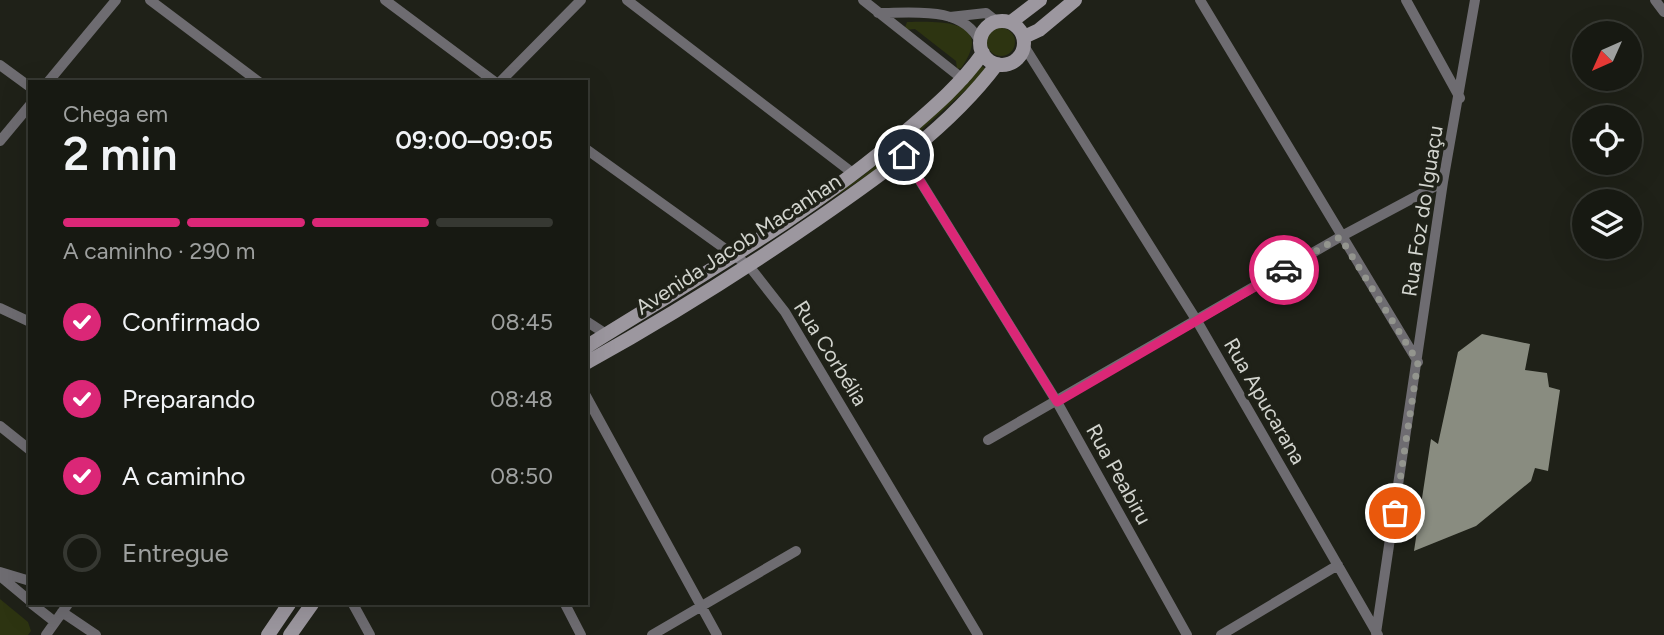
<!DOCTYPE html>
<html lang="pt">
<head>
<meta charset="utf-8">
<style>
	body { margin:0; font-family:Figtree,sans-serif; background:#242620; color:#f1f3f6; height:100vh; display:flex; flex-direction:column; font-size:26px; white-space:nowrap }
	* { box-sizing:border-box; margin:0 }
	p { font-size:23px; color:#9ea09f }
	.icon { flex:none; width:38px; height:38px; fill:none; stroke:currentColor; stroke-width:2; stroke-linecap:round; stroke-linejoin:round }
	.map { position:relative; flex:1; overflow:hidden }
	.sheet { position:absolute; left:28px; top:80px; width:560px; height:525px; display:flex; flex-direction:column; background:#171912; border-radius:0px; box-shadow:0 7px 28px #0002,0 0 0 2px #363832 }
	.sheet>* { flex:none }
	.needle { width:46px; rotate:225deg }
	.fabs { position:absolute; left:1572px; top:21px; display:grid; gap:14px }
	.fabs a { display:grid; place-items:center; width:70px; height:70px; border-radius:50%; background:#171912; box-shadow:0 7px 28px #0002,0 0 0 2px #363832; font-size:35px }
	.pin { position:absolute; display:grid; place-items:center; width:60px; height:60px; color:#fff; margin:-30px; border:4px solid #fff; border-radius:50%; box-shadow:0 2px 7px #0007 }
	.courier { position:absolute; display:grid; place-items:center; width:70px; height:70px; margin:-35px; border:5px solid #db2777; border-radius:50%; background:#fff; color:#222; box-shadow:0 2px 9px #0007 }
	.head em { font-style:normal; font-weight:600 }
	.head div { display:flex; flex-direction:column-reverse }
	.head { display:flex; align-items:center; justify-content:space-between; height:119px; padding:0 35px }
	h1 { font-size:46px; font-weight:600; line-height:52px }
	.bar { display:grid; grid-template-columns:repeat(4,1fr); gap:10px 7px; align-content:center; height:84px; padding:0 35px }
	.bar i { height:9px; border-radius:5px; background:#363832 }
	.bar .selected { background:#db2777 }
	.bar p { grid-column:span 4 }
	ol { padding:0 35px; list-style:none }
	li { display:flex; align-items:center; gap:21px; height:77px }
	li p { margin-inline-start:auto }
	li .icon { padding:7px; border-radius:50%; background:#db2777; color:#fff; stroke-width:4 }
	li:last-child { color:#9ea09f }
	li i { width:38px; height:38px; border:4px solid #363832; border-radius:50% }
	.map>svg:first-child { display:block }
	.green { fill:#2d3411 }
	.building { fill:#898c80 }
	.lines { fill:none; stroke-linecap:round; stroke-linejoin:round }
	.minor { stroke:#6e6c71; stroke-width:10 }
	.secondary { stroke:#9c979f; stroke-width:14 }
	.done { stroke:#93958e; stroke-width:7; stroke-dasharray:0 12.6 }
	.route { stroke:#db2777; stroke-width:9 }
	.labels { text-anchor:middle; dominant-baseline:central; stroke-width:7; stroke-linejoin:round; paint-order:stroke }
	.street-label { font-size:21px; fill:#d2d4ce; stroke:#1f2118 }
</style>
</head>
<body>
<div class="map">
<svg width="1664" height="635" viewBox="0 0 1664 635">
	<rect width="100%" height="100%" fill="#1f2118"/>
	<path class="green" d="M907 22C939 21 996 19 961 68L957 69 956 61 915 29 904 30Z
		M987 42a14 14 0 1 1 28 0a14 14 0 1 1-28 0Z
		M980 65 988 70 880 167 745 256 860 178 894 151 961 90Z
		M0 599 28 622 31 631 28 635H0Z"/>
	<path class="building" d="M1482 334 1530 344 1525 370 1547 373 1549 387 1560 390 1548 471 1535 468 1531 481 1476 526 1414 551 1431 439 1438 444 1458 352Z"/>
	<g class="lines">
		<path class="minor" d="M150 0 259 82
			M385 0 495 82
			M627 0 854 174
			M863 0 964 80
			M1200 0 1418 362
			M1406 0 1460 98
			M1655 0 1664 12
			M878 13C912 13 963 5 980 42
			M950 17 986 13 996 21
			M1024 46 1197 321 1378 635
			M0 65 30 87
			M48 82 116 0
			M500 82 581 0
			M0 141 30 105
			M586 149 749 266 785 312 978 635
			M904 155 1057 402 1187 635
			M0 308 30 322
			M586 321 606 334
			M586 396 717 635
			M0 426 30 450
			M988 440 1340 237 1443 182
			M0 572 30 581
			M0 576 30 601
			M32 604 55 622
			M353 604 370 635
			M565 604 581 635
			M62 612 96 635
			M1376 633 1443 182 1475 0
			M46 635 68 604
			M652 635 796 551
			M1221 635 1338 565"/>
		<path class="secondary" d="M980 43a22 22 0 1 1 44 0a22 22 0 1 1-44 0Z
			M1011 22 1040 0
			M1024 37 1039 30 1075 0
			M586 347C694 279 808 216 905 132 934 107 961 84 983 53
			M586 363C665 319 742 271 816 220 880 176 950 127 997 64
			M268 635 289 604
			M290 635 312 604"/>
	</g>
	<g class="lines">
		<path class="done" d="M1284 270 1340 237 1418 362 1395 513"/>
		<path class="route" d="M904 155 1057 402 1284 270"/>
	</g>
	<g class="labels">
		<g class="street-label">
			<text transform="translate(1422 211) rotate(-81)">Rua Foz do Iguaçu</text>
			<text transform="translate(738 244) rotate(-33)">Avenida Jacob Macanhan</text>
			<text transform="translate(831 353) rotate(58)">Rua Corbélia</text>
			<text transform="translate(1265 401) rotate(60)">Rua Apucarana</text>
			<text transform="translate(1119 474) rotate(61)">Rua Peabiru</text>
		</g>
	</g>
</svg>
<div class="fabs">
<a><svg class="needle" viewBox="-14 -14 28 28"><path d="M0-13l5 13h-10z" fill="#e53935"/><path d="M0 13l5-13h-10z" fill="#9ea09f"/></svg></a>
<a><svg class="icon" aria-label="locate" viewBox="0 0 24 24"><circle cx="12" cy="12" r="6"/><path d="M12 2v4M12 18v4M2 12h4M18 12h4"/></svg></a>
<a><svg class="icon" aria-label="layers" viewBox="0 0 24 24"><path d="M12 4l9 5-9 5-9-5zM3 14l9 5 9-5"/></svg></a>
</div>
<div class="pin" style="left:1395px;top:513px;background:#ea580c"><svg class="icon" aria-label="bag" viewBox="0 0 24 24"><path d="M5 8h14l-1 12H6zM9 8a3 3 0 0 1 6 0"/></svg></div>
<div class="pin" style="left:904px;top:155px;background:#1f2937"><svg class="icon" aria-label="home" viewBox="0 0 24 24"><path d="M3 11l9-7 9 7M6 9v11h12V9"/></svg></div>
<div class="courier" style="left:1284px;top:270px"><svg class="icon" aria-label="car" viewBox="0 0 24 24"><path d="M5 17H2v-5l4-1 3-4h7l3 4 3 1v5h-3M9 17h6M6 11h13"/><circle cx="7" cy="17" r="2"/><circle cx="17" cy="17" r="2"/></svg></div>
<section class="sheet">
<div class="head"><div><h1>2 min</h1><p>Chega em</p></div><em>09:00–09:05</em></div>
<div class="bar"><i class="selected"></i><i class="selected"></i><i class="selected"></i><i></i><p>A caminho · 290 m</p></div>
<ol>
<li><svg class="icon" aria-label="check" viewBox="0 0 24 24"><path d="M5 12l5 5 9-10"/></svg>Confirmado<p>08:45</p></li>
<li><svg class="icon" aria-label="check" viewBox="0 0 24 24"><path d="M5 12l5 5 9-10"/></svg>Preparando<p>08:48</p></li>
<li><svg class="icon" aria-label="check" viewBox="0 0 24 24"><path d="M5 12l5 5 9-10"/></svg>A caminho<p>08:50</p></li>
<li><i></i>Entregue</li>
</ol>
</section>
</div>
</body>
</html>
